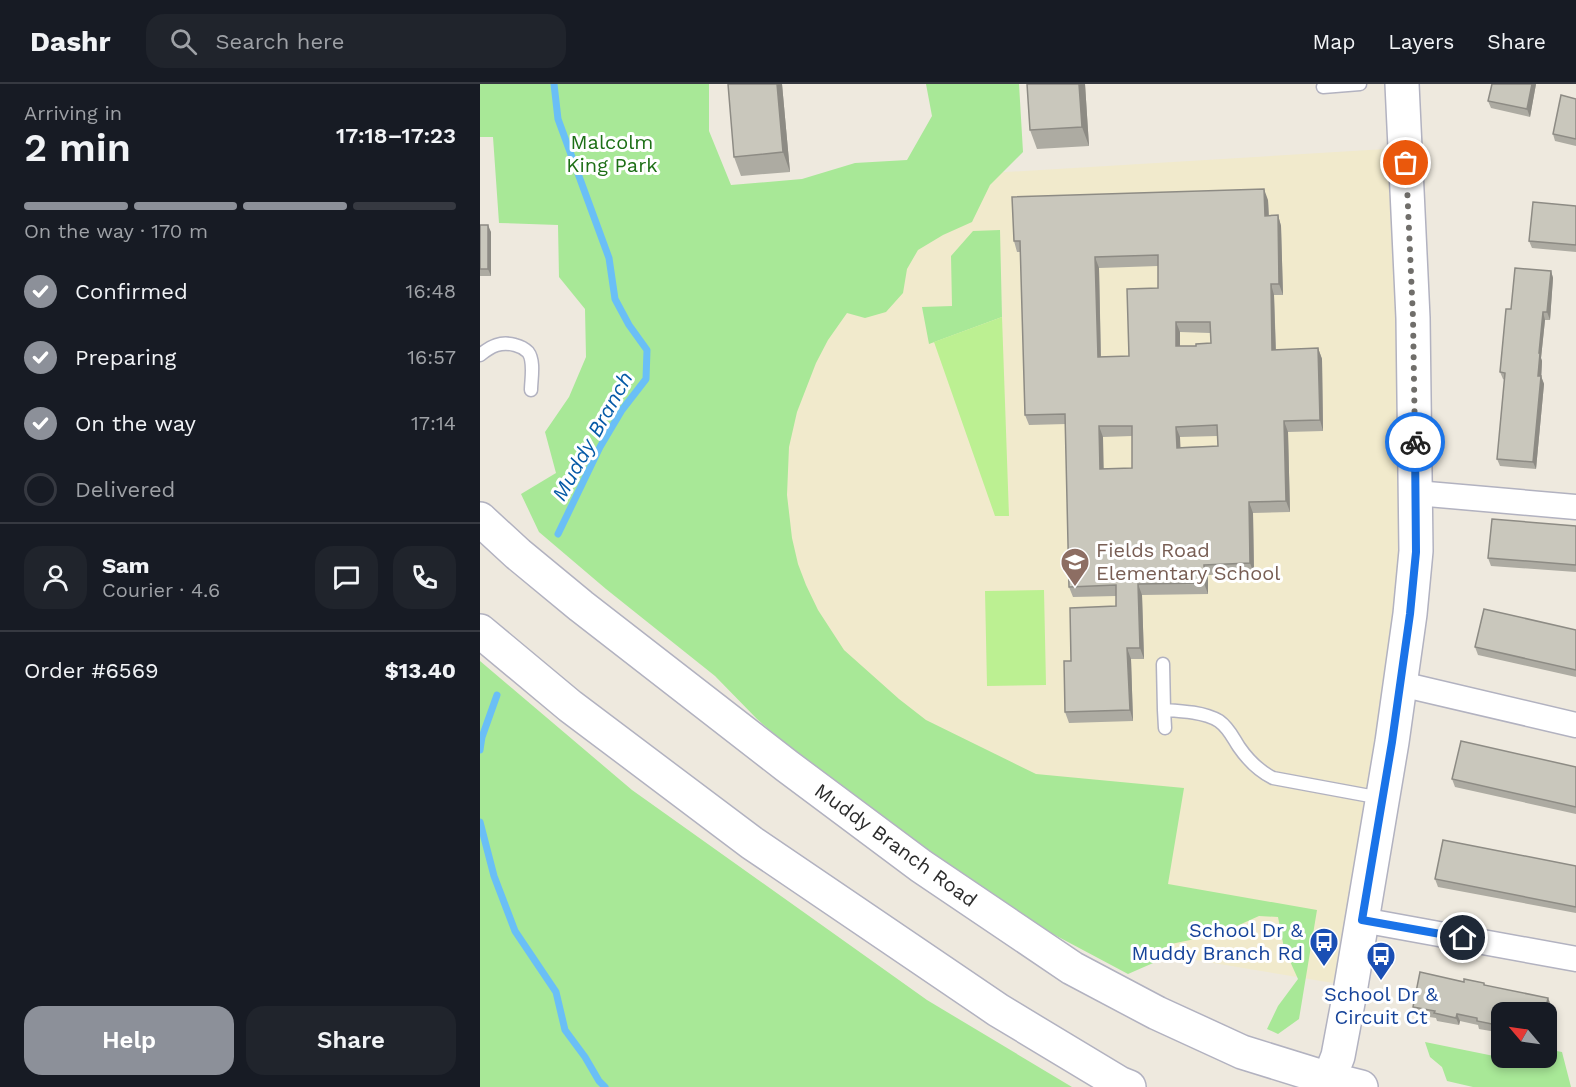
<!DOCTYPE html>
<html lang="en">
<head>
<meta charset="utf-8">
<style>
	body { margin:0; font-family:"Work Sans",sans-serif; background:#20242c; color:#f1f3f6; height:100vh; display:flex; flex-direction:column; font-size:22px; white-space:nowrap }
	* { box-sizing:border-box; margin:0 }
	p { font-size:20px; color:#9ea1a6 }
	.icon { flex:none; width:33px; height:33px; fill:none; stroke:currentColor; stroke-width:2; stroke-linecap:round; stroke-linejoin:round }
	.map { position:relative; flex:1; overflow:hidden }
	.side { display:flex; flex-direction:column; background:#171b24; width:480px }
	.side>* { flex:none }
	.needle { width:39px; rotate:299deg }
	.fabs { position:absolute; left:1011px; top:918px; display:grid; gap:12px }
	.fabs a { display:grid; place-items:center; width:66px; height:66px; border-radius:12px; background:#171b24; box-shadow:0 3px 9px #0003; font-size:30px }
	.pin { position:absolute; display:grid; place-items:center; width:51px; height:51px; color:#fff; margin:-26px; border:3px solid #fff; border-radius:50%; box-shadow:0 2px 6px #0007 }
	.courier { position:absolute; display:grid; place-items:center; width:60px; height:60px; margin:-30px; border:4px solid #1a73e8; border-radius:50%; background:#fff; color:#222; box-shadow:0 2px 8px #0007 }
	.head em { font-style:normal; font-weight:600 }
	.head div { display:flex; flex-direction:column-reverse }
	.head { display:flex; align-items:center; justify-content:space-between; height:102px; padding:0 24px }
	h1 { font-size:39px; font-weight:600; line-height:45px }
	.bar { display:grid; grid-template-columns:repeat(4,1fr); gap:9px 6px; align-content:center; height:72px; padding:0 24px }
	.bar i { height:8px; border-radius:4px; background:#363941 }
	.bar .on { background:#8c9099 }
	.bar p { grid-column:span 4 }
	.line { display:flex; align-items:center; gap:15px; padding:0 24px; border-top:2px solid #363941 }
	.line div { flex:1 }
	.round { display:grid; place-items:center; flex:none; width:63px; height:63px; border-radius:18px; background:#20242c }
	ol { padding:0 24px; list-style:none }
	li { display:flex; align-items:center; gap:18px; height:66px }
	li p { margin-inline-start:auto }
	li .icon { padding:6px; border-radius:50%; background:#8c9099; color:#fff; stroke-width:4 }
	li:last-child { color:#9ea1a6 }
	li i { width:33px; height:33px; border:3px solid #363941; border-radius:50% }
	.cta { display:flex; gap:12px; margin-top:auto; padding:12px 24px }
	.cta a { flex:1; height:69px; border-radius:18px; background:#8c9099; color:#fff; font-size:24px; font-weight:600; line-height:69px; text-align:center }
	.cta a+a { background:#20242c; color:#f1f3f6 }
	header { display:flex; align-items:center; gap:36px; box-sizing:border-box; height:84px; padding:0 30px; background:#171b24; border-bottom:2px solid #363941 }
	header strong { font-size:28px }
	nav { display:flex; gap:33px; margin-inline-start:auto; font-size:21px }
	.search { width:420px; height:54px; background:#20242c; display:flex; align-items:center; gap:15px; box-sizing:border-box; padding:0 21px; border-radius:18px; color:#9ea1a6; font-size:22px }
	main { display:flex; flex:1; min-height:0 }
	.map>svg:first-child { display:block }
	.education { fill:#f1eacc }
	.green { fill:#a8e897 }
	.pitch { fill:#bcf092 }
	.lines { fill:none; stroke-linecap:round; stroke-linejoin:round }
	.stream { stroke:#6abff6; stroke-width:7 }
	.lane-casing { stroke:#b2b2c0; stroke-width:15 }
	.street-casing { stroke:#b2b2c0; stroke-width:27 }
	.secondary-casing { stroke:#b2b2c0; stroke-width:36 }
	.lane { stroke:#fff; stroke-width:12 }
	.street { stroke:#fff; stroke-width:24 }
	.secondary { stroke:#fff; stroke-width:33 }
	.wall { fill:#adaba2; fill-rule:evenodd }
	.shaded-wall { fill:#8d8b84 }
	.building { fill:#c9c7bc; stroke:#8d8b84; stroke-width:1.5; fill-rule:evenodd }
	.done { stroke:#706e6a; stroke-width:6; stroke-dasharray:0 10.8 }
	.route { stroke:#1a73e8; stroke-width:8 }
	.labels { text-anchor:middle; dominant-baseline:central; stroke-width:6; stroke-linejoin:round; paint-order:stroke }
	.park-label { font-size:20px; fill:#1d6f16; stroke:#fff }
	.education-label { font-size:20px; fill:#785e54; stroke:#fff; text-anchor:start }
	.street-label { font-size:20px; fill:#2c2c2c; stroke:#fff }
	.transit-label { font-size:20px; fill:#164399; stroke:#fff; text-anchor:end }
	.water-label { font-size:21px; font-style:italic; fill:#055aa7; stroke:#fff }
</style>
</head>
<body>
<header>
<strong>Dashr</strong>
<div class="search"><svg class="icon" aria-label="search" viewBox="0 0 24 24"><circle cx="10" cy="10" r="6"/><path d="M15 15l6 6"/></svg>Search here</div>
<nav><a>Map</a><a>Layers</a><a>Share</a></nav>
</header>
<main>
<section class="side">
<div class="head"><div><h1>2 min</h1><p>Arriving in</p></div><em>17:18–17:23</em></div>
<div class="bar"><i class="on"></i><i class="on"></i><i class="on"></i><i></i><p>On the way · 170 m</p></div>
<ol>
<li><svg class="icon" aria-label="check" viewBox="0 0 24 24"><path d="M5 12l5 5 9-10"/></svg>Confirmed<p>16:48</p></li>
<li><svg class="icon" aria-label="check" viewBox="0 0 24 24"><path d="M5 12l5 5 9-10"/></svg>Preparing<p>16:57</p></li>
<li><svg class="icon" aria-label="check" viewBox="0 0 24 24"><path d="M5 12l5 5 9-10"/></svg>On the way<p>17:14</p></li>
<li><i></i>Delivered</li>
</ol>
<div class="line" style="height:108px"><a class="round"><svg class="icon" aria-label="person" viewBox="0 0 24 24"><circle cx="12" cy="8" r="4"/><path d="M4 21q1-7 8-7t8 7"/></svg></a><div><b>Sam</b><p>Courier · 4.6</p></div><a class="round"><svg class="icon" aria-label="chat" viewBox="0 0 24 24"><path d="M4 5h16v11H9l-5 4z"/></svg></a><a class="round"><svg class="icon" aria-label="phone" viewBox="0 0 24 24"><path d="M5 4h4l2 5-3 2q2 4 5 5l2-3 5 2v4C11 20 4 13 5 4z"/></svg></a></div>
<div class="line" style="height:78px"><div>Order #6569</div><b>$13.40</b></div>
<div class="cta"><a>Help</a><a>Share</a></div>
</section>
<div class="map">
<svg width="1096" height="1003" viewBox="0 0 1096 1003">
	<rect width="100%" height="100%" fill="#eee9de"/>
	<path class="education" d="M922 64 932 410 865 901 649 865 265 609 246 105Z"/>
	<path class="green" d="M0 0H229V47L251 101 322 95 375 79 427 76 452 32 446 0H539L543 68 510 101 492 138 463 151 438 166 427 185 423 209 406 228 385 234 367 229 348 256 336 279 317 328 309 363 307 411 312 454 318 480 326 501 338 526 364 566 419 615 446 636 556 690 704 704 688 800 837 826 819 935 798 950 787 945 798 922 818 895 804 864 798 833 779 832 739 850 691 860 680 876 648 890 571 849 495 802 345 695 277 635 235 592 126 505 59 448 41 410 76 389 65 348 89 313 106 273 105 225 79 193 78 141 19 139 13 53H0Z
		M520 146 522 233 449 260 442 223 472 222 471 172 493 147Z
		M0 577 152 706 447 916 592 1003H0Z
		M945 958 1068 983 1071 966 1082 968 1091 1003H993L967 997 962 983 950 973Z"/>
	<path class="pitch" d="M522 233 529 432H515L454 258Z
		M564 506 566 601 507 602 505 507Z"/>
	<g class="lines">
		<path class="stream" d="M74 0 78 35 129 174 135 215 149 241 167 266 166 295 142 326 120 363 78 450
			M0 666 2 653 17 611
			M0 738 14 792 35 847 76 908 85 946 105 973 119 997 125 1003"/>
		<g class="lane-casing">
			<path id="lane" d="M843 3 880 0
				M0 271C11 262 21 257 35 261 39 262 45 265 48 268 55 277 51 296 51 306
				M683 580 684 626
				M685 644 684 626C701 627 724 628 739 637 749 644 753 654 759 663 768 676 779 687 793 694L901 714"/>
		</g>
		<g class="street-casing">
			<path id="street" d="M936 409 1096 423
				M921 600 1096 641
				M882 836 1096 875"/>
		</g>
		<g class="secondary-casing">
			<path id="secondary" d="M0 435 38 470 101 522 307 682 441 782 592 884 677 929 762 968 849 995 881 1003
				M0 547 90 622 272 759 518 926 639 999 649 1003
				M846 1003 858 972 870 908 912 658 930 530 936 467 933 234 922 0"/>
		</g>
		<use href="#lane" class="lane"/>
		<use href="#street" class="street"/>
		<use href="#secondary" class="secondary"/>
	</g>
	<path class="wall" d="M302 0 310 88 261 92 254 73Z
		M605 0 609 62 557 65 550 46Z
		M1012 0H1056L1050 33 1011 24 1008 17Z
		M1096 15V62L1075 57 1073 50Z
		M788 116 789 131H798L801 142 803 211H794L796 266 838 264 842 275 843 347 808 348 810 428 773 429 774 490 728 491V510L662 511 664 575H651L653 637 589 639 585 628 591 577 636 522V512L593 513 589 503 586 340 549 341 545 331 541 168H537L534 157ZM678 182V204L649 272 621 273 619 184ZM700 248 730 249 731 259 716 262H700ZM652 352V384L623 385V353ZM737 352 738 362 700 363V353Z
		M1096 122V168L1052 164 1049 157Z
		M0 141 11 148V192H0Z
		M1071 187 1073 194 1070 236H1065L1061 274 1062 277 1061 292 1064 300 1056 385 1020 382 1017 375 1025 296 1023 295 1020 288 1031 225Z
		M1096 442V488L1011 482 1008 474Z
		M1096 546V593L998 571 995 563Z
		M1096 683V730L975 703 972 695Z
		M1096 782V829L958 803 955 795Z
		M984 898 1004 899 1005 902 1071 921 1066 942V928H1022V949L999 945 998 941 980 937 979 941 957 937 956 934 936 931 933 923Z"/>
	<path class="shaded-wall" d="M297 0H302L310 88 303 68Z
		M599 0H605L609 62 602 43Z
		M1052 0H1056L1050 33 1047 25Z
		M784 105 788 116 789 142 785 132Z
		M798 131 801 142 803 211 799 200Z
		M8 141 11 148V192L8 185Z
		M615 173 619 184 621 284 618 273Z
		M1071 187 1073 194 1070 236 1067 228Z
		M791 200 794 211 796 277 792 266Z
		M1063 228 1065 236 1061 274 1062 277 1061 299 1058 292 1059 269Z
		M696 238 700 248V273L696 262Z
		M838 264 842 275 843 347 840 336Z
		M1061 292 1064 300 1056 385 1053 378Z
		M804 337 808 348 810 428 806 417Z
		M619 342 623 353 624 396 620 385Z
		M696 343 700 353 701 374 697 364Z
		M769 418 773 429 774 490 770 479Z
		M724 481 728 491V510L724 499Z
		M658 500 662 511 664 575 660 564Z
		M647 564 651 575 653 637 650 626Z
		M1068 914 1071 921 1066 942V928H1065Z
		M977 930 980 937 979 941 976 934Z"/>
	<path class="building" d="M248 0H297L303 68 254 73Z
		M547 0H599L602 43 550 46Z
		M1012 0H1052L1047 25 1008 17Z
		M1081 11 1096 15V55L1073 50Z
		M784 105 785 132 798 131 799 200H791L792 266 838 264 840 336 804 337 806 417 769 418 770 479 724 481V499L658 500 660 564H647L650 626 585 628 584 577H591L590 524 636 522V501L589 503 585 330 545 331 540 157H534L532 113ZM678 171V204L647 205 649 272 618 273 615 173ZM696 238H730L731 259 716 260V262H696ZM737 341 738 362 697 364 696 343ZM619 342H652V384L620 385Z
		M1053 118 1096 122V161L1049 157Z
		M0 141H8V185H0Z
		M1035 184 1071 187 1067 228H1063L1059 269H1060L1058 292H1061L1053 378 1017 375 1025 289 1020 288 1026 225H1031Z
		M1012 435 1096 442V481L1008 474Z
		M1004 525 1096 546V586L995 563Z
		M981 657 1096 683V723L972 695Z
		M963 756 1096 782V823L955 795Z
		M940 888 984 898V895L1004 899V901L1068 914 1065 928H1022V942L997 937V934L977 930 976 934 954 929 955 927 933 923Z"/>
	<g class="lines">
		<path class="done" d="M926 79 933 234 935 358"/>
		<path class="route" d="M935 358 936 468 930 530 912 658 882 836 983 854"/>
	</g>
	<defs>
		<g id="school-pin" transform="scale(1.5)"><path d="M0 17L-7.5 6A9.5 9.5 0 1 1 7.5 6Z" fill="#8d6e63" stroke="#fff"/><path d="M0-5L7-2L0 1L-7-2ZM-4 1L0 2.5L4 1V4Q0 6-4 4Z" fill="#fff"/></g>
		<g id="bus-pin" transform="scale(1.5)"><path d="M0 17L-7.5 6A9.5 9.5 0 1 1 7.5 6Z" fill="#1a4fb4" stroke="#fff"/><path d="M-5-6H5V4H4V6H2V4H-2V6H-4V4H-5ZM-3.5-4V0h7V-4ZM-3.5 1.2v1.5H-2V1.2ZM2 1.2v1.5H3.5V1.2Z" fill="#fff"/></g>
	</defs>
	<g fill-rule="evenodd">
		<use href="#school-pin" x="595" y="478"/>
		<use href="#bus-pin" x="844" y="858"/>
		<use href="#bus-pin" x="901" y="872"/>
	</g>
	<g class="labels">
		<g class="park-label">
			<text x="132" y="58">Malcolm<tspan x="132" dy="23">King Park</tspan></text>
		</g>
		<g class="education-label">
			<text x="616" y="466">Fields Road<tspan x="616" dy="23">Elementary School</tspan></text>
		</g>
		<g class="street-label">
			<text transform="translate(416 761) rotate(36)">Muddy Branch Road</text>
		</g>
		<g class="transit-label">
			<text x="823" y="846">School Dr &amp;<tspan x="823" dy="23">Muddy Branch Rd</tspan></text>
			<text x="901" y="910" text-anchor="middle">School Dr &amp;<tspan x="901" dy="23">Circuit Ct</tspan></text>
		</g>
		<g class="water-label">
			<text transform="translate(112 352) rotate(-61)">Muddy Branch</text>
		</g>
	</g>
</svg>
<div class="fabs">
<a><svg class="needle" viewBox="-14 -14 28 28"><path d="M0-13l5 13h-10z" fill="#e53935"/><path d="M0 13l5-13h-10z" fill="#9ea1a6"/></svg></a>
</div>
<div class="pin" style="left:926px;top:79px;background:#ea580c"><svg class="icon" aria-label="bag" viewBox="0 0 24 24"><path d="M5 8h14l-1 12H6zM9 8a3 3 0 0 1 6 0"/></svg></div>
<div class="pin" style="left:983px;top:854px;background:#1f2937"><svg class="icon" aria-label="home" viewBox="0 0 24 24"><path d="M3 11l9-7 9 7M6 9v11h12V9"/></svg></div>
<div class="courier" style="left:935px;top:358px"><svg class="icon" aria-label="bike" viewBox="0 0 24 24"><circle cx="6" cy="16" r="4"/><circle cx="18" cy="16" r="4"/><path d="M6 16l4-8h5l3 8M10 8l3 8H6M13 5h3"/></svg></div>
</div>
</main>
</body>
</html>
